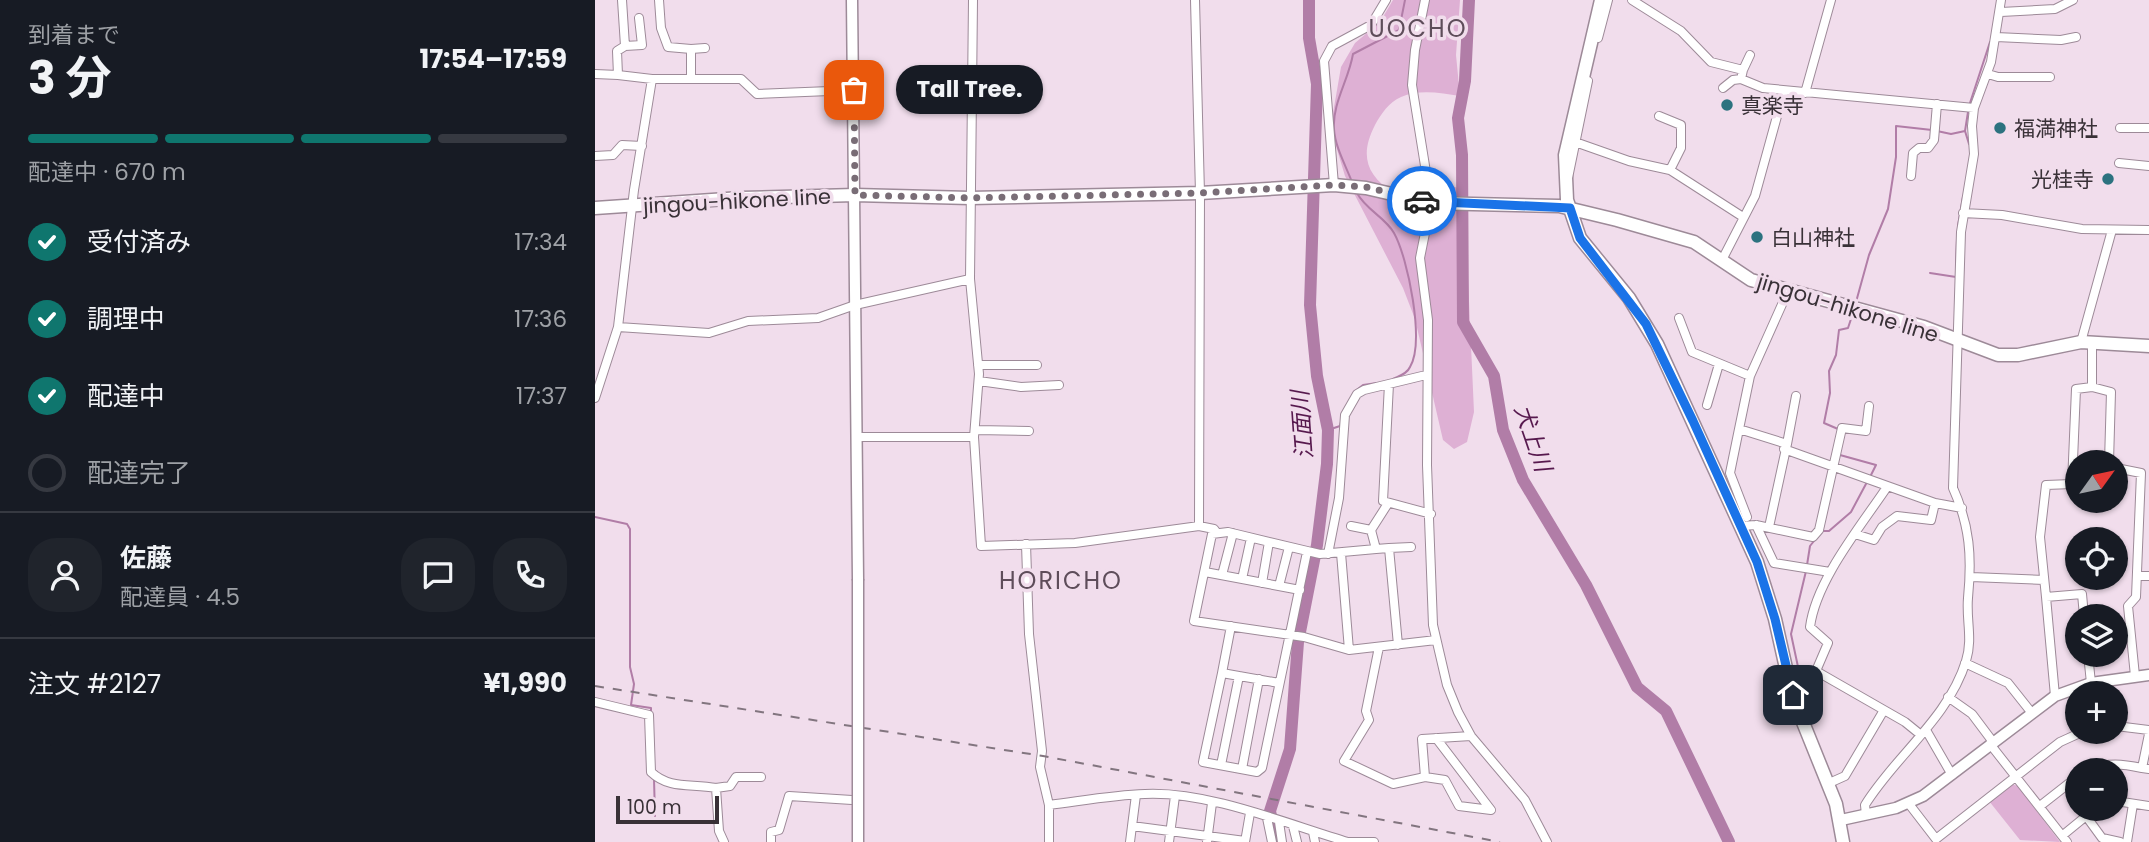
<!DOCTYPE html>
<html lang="ja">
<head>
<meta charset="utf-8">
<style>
	body { margin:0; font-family:Poppins,"Noto Sans JP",sans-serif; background:#20242c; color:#f1f3f6; height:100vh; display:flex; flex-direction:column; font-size:26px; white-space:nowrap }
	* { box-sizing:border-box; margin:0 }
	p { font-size:23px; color:#9ea1a6 }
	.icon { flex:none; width:38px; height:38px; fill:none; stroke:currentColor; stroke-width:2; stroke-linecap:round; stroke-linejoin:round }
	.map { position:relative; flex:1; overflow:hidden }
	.sheet { display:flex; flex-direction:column; background:#171b24; width:595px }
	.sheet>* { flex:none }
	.needle { width:46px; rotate:57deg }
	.controls { position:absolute; left:1470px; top:450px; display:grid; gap:14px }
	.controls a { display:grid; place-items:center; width:63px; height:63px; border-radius:50%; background:#171b24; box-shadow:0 2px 5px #0004; font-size:35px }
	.scale { position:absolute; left:21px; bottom:18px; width:103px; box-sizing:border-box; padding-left:7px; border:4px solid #393137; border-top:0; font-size:19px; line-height:24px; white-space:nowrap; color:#393137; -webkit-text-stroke:5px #f1ddec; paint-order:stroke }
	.pin { position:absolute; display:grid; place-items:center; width:60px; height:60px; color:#fff; margin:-30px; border-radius:14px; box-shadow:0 4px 10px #0006 }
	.courier { position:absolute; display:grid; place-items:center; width:70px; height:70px; margin:-35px; border:5px solid #1a73e8; border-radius:50%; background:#fff; color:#222; box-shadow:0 2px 9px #0007 }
	.bubble { position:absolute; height:49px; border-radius:24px; background:#171b24; box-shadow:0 2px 5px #0004; font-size:23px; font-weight:700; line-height:49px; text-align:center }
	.summary em { font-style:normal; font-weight:700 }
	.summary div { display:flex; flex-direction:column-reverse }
	.summary { display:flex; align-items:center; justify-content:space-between; height:119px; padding:0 28px }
	h1 { font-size:46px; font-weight:700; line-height:52px }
	.bar { display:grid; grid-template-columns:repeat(4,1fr); gap:10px 7px; align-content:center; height:84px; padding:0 28px }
	.bar i { height:9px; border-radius:5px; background:#363941 }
	.bar .current { background:#0f766e }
	.bar p { grid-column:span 4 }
	.line { display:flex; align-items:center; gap:18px; padding:0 28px; border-top:2px solid #363941 }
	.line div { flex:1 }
	.round { display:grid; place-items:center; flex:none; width:74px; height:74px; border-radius:28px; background:#20242c }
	ol { padding:0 28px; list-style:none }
	li { display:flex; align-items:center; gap:21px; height:77px }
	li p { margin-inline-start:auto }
	li .icon { padding:7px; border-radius:50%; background:#0f766e; color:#fff; stroke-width:4 }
	li:last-child { color:#9ea1a6 }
	li i { width:38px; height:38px; border:4px solid #363941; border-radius:50% }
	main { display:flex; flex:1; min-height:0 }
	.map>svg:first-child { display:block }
	.green { fill:#deb0d4 }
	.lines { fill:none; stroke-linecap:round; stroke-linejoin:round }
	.stream { stroke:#b17da7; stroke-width:2 }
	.river { stroke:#b17da7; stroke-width:12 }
	.minor-casing { stroke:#9d8a98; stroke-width:10 }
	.tertiary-casing { stroke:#9d8a98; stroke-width:13 }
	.secondary-casing { stroke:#9d8a98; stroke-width:15 }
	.minor { stroke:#fff; stroke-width:8 }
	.tertiary { stroke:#fff; stroke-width:10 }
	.secondary { stroke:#fff; stroke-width:12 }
	.rail { stroke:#82757f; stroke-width:2; stroke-dasharray:9 9; stroke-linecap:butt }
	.tertiary-bridge-casing { stroke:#9d8a98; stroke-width:13; stroke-linecap:butt }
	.tertiary-bridge { stroke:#fff; stroke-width:10 }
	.done { stroke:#796d76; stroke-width:7; stroke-dasharray:0 12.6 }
	.route { stroke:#1a73e8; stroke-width:9 }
	.poi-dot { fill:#2c727f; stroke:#f1ddec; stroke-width:2.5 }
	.labels { text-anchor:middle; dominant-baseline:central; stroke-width:7; stroke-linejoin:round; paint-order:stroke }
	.poi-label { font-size:21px; fill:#393137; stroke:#f1ddec; text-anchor:start }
	.street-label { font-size:21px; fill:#393137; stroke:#f1ddec }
	.water-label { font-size:23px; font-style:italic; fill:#57194e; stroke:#f1ddec }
	.quarter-label { font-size:24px; letter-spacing:2px; fill:#5e4d5a; stroke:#f1ddec }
</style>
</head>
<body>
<main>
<section class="sheet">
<div class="summary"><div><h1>3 分</h1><p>到着まで</p></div><em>17:54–17:59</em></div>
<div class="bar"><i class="current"></i><i class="current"></i><i class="current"></i><i></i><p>配達中 · 670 m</p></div>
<ol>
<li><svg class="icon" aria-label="check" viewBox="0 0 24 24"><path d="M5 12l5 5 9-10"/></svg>受付済み<p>17:34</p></li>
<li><svg class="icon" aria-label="check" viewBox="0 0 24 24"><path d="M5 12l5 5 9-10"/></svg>調理中<p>17:36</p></li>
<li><svg class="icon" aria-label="check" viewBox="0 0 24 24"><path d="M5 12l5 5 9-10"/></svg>配達中<p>17:37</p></li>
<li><i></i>配達完了</li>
</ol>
<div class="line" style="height:126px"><a class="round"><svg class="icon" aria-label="person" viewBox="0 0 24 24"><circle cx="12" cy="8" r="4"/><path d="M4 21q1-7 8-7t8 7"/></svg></a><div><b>佐藤</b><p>配達員 · 4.5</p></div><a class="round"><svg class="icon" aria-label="chat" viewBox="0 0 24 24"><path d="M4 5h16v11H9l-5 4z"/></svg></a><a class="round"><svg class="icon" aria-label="phone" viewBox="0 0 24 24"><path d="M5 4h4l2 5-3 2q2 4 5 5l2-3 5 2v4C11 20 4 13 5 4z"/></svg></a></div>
<div class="line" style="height:91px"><div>注文 #2127</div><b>¥1,990</b></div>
</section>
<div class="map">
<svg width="1554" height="842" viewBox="0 0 1554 842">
	<rect width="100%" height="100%" fill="#f1ddec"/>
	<path class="green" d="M798 0H865L861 55 865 96C846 93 824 89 806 97 794 102 786 114 780 125 765 154 770 175 799 193L826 184 854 185 869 190 879 412 872 442 859 449 848 440 820 319 808 288 750 176 741 146 737 119 746 67 760 43 785 22Z
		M1416 784 1423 786 1465 842 1425 840 1394 801Z"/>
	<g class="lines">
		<path class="stream" d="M1375 103 1395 42
			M1373 112 1370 131 1374 144
			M1342 131 1356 134 1370 131
			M757 182C751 166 740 147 739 129 737 104 754 79 758 54L804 30 810 0
			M762 193C771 210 790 217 799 233 813 258 830 342 815 367 812 374 804 376 798 379
			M1363 226 1368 197
			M1361 268 1362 239
			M1335 273 1361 277
			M1261 302 1274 255 1293 209 1301 157V126L1337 130
			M759 392 768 385 782 383
			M1243 429 1229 423 1235 393 1234 371 1241 355 1244 330 1253 328 1258 313
			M733 430 745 426 746 422
			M1245 455 1281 465 1275 477
			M0 517 32 524 35 529V667L39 684 36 705 56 708V714
			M1227 531H1234L1256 512 1272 482
			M1212 565 1215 546 1219 541
			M1211 571 1196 634 1215 723
			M59 779 60 816"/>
		<path class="river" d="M874 0 870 81 863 118 867 155 868 322 899 376 908 430 928 480 991 585 1042 687 1071 711 1134 842
			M681 842 675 811 695 749 703 642 722 545 732 464 733 430 722 376 715 305 722 84 714 38V0"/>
		<g class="minor-casing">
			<path id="minor" d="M27 0 30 46 22 51 23 75 57 79H146L162 94 259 90
				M64 0 66 28 73 47 96 49
				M378 0 375 279 384 374 379 437
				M600 0 605 193 604 526
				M830 0 820 50 817 85 836 203 825 258 833 320 832 465 838 625 852 685 863 712 876 736 930 800 952 842
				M1037 0 1086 31 1116 62 1148 70 1146 79 1168 88 1379 108
				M1406 12 1460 9 1478 0
				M1401 37 1466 40 1481 37
				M1003 38 1013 0
				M30 46 47 45 44 18
				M1148 70 1155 55
				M0 74 23 75
				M1393 74 1403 77H1455
				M96 77V49L110 48
				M1128 88 1138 80 1146 79
				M1210 93 1236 0
				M1064 116 1086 125V148L1075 170 1148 217
				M1525 128H1554
				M980 142 1034 161 1075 170
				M0 156 18 155 27 145 47 146
				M1524 163 1554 166
				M1316 176 1318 153 1324 148H1333L1339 140 1342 104
				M973 178 993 81
				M739 185 729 61 737 46 776 25 791 0
				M1368 213 1407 215 1487 229 1554 230
				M1127 260 1160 196 1189 91
				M1084 318 1097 352 1155 376
				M23 327 114 333 153 321 223 318 260 305 375 279
				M1486 342 1517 230
				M383 365H442
				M384 381 426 387 464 385
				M794 384 788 501 836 514
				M1497 387 1516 392 1514 462
				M0 398 23 327 39 190 57 79
				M1112 405 1124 364
				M1144 429 1135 473 1152 517
				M381 430 434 431
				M262 437H379L386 546 480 543 604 526 619 529 622 533
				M1192 444 1201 396
				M1189 449 1340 503 1367 508
				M1521 468 1546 473 1541 597 1533 606 1540 676
				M1292 487C1266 526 1221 580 1215 627L1233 643 1221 671 1310 722 1326 735
				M1161 525 1179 563 1235 572
				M756 526 776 530
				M1146 526 1161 525 1218 537 1224 530 1247 428 1271 431 1274 406
				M1174 527 1192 444 1144 429 1155 376 1193 291
				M1260 534 1279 540 1287 527 1302 516 1336 520 1340 503
				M431 544 434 634 447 751 445 767 454 805V842
				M794 548 816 547
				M781 549 794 548 803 645
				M746 553 754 650 841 640
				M733 554 744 498 750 415 762 394 769 390 831 375
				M610 572 705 590
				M627 575 638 533
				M1542 576H1554
				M1376 577 1449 580
				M647 579 656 538
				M667 583 674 542
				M684 586 694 547
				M1451 597 1445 537 1451 485 1477 484 1481 389 1497 387V343
				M636 626 627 673 684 683
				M784 647 771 711 774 720 749 761 798 784 830 777
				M754 650 709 637 599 621 617 534 633 532 725 554 781 549 776 530 792 505
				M1493 654 1496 683
				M1370 663 1413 683 1436 712
				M627 673 608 762 662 772 667 768 712 552
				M1460 696 1451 597 1487 594 1489 616
				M1353 697 1377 714 1398 742
				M0 702 54 715 56 772C75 790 97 783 121 788
				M1521 726 1554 730
				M1331 730 1357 775
				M1554 734 1547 768 1554 769
				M841 738 896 810 864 806 850 780 830 777 827 739 876 736
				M1395 744 1472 842
				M626 765 644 676
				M647 769 664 679
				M1494 770C1512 762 1528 764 1547 768
				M1232 784 1250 776 1289 710
				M1521 801 1554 806
				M1314 804 1341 839 1465 742 1487 732
				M454 805C486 801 518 795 550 794 613 791 692 824 753 842
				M1445 806 1482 777
				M1271 815 1270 805C1300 756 1353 719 1371 661 1378 639 1371 620 1373 598 1377 557 1375 526 1358 488L1366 232 1379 154 1377 126 1379 108 1396 62 1406 0
				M1491 816 1507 838 1525 842
				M672 818 677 842
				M684 822 687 842
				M537 826 541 795
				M698 826 702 842
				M718 832 720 842
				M1468 835 1501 808
				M129 842 124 831 121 788 135 786 141 777H166
				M176 842V832L184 830 194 796 257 800
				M535 842 537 826 650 841
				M574 842 580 796
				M612 842 617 803
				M650 842 655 813
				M754 842H779
				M1532 842 1538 804"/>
		</g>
		<g class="tertiary-casing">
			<path id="tertiary" d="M257 0 263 579
				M1246 820 1301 808 1328 796 1460 696 1496 683 1554 675"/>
		</g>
		<g class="secondary-casing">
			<path id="secondary" d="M1006 0 970 155 972 200 985 238 1034 298 1062 344 1162 562 1180 619 1197 695 1241 804 1248 842
				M0 208 146 198 260 195 375 198 605 193 739 185 771 188 836 203 964 206 1022 220 1099 242 1156 280 1329 327 1403 355H1423L1486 342 1554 346"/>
		</g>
		<use href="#minor" class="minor"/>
		<use href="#tertiary" class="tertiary"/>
		<use href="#secondary" class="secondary"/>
		<path class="rail" d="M0 686 448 756 905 842"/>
		<g class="tertiary-bridge-casing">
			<path id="tertiary-bridge" d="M263 842V579"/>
		</g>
		<use href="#tertiary-bridge" class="tertiary-bridge"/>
	</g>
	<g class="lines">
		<path class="done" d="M259 90 260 195 375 198 605 193 739 185 771 187 827 201"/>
		<path class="route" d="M827 201 975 208 985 238 1051 324 1098 421 1162 562 1180 619 1198 695"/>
	</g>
	<g class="poi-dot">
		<circle cx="1132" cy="105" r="7"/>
		<circle cx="1405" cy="128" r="7"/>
		<circle cx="1513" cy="179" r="7"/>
		<circle cx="1162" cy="237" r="7"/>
	</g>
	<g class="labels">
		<g class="poi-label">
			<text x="1146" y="105">真楽寺</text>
			<text x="1419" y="128">福満神社</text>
			<text x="1499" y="179" text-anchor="end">光桂寺</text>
			<text x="1176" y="237">白山神社</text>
		</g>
		<g class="street-label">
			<text transform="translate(142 201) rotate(-3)">jingou-hikone line</text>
			<text transform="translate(1253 308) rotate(17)">jingou-hikone line</text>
		</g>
		<g class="water-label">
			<text transform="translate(707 425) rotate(-94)">江面川</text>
			<text transform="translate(938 438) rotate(71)">犬上川</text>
		</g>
		<g class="quarter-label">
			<text x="823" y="28">UOCHO</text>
			<text x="466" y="580">HORICHO</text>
		</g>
	</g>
</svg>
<div class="controls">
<a><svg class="needle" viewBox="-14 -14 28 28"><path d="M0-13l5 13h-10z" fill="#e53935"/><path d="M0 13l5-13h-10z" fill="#9ea1a6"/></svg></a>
<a><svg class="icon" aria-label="locate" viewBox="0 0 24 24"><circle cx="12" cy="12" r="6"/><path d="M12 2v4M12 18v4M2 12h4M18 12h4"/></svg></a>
<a><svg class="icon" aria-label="layers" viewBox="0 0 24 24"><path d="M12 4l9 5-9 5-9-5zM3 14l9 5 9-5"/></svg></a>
<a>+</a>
<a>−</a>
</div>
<div class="scale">100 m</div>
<div class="pin" style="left:259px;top:90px;background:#ea580c"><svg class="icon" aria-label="bag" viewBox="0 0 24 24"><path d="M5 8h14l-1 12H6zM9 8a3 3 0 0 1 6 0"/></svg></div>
<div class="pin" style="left:1198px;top:695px;background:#1f2937"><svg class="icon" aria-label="home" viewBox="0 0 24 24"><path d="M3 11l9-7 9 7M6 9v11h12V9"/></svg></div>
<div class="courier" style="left:827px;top:201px"><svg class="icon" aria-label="car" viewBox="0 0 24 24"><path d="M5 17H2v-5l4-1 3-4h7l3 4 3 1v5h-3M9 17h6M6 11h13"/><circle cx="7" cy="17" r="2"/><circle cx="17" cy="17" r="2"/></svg></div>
<div class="bubble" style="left:301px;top:65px;width:147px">Tall Tree.</div>
</div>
</main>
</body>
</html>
